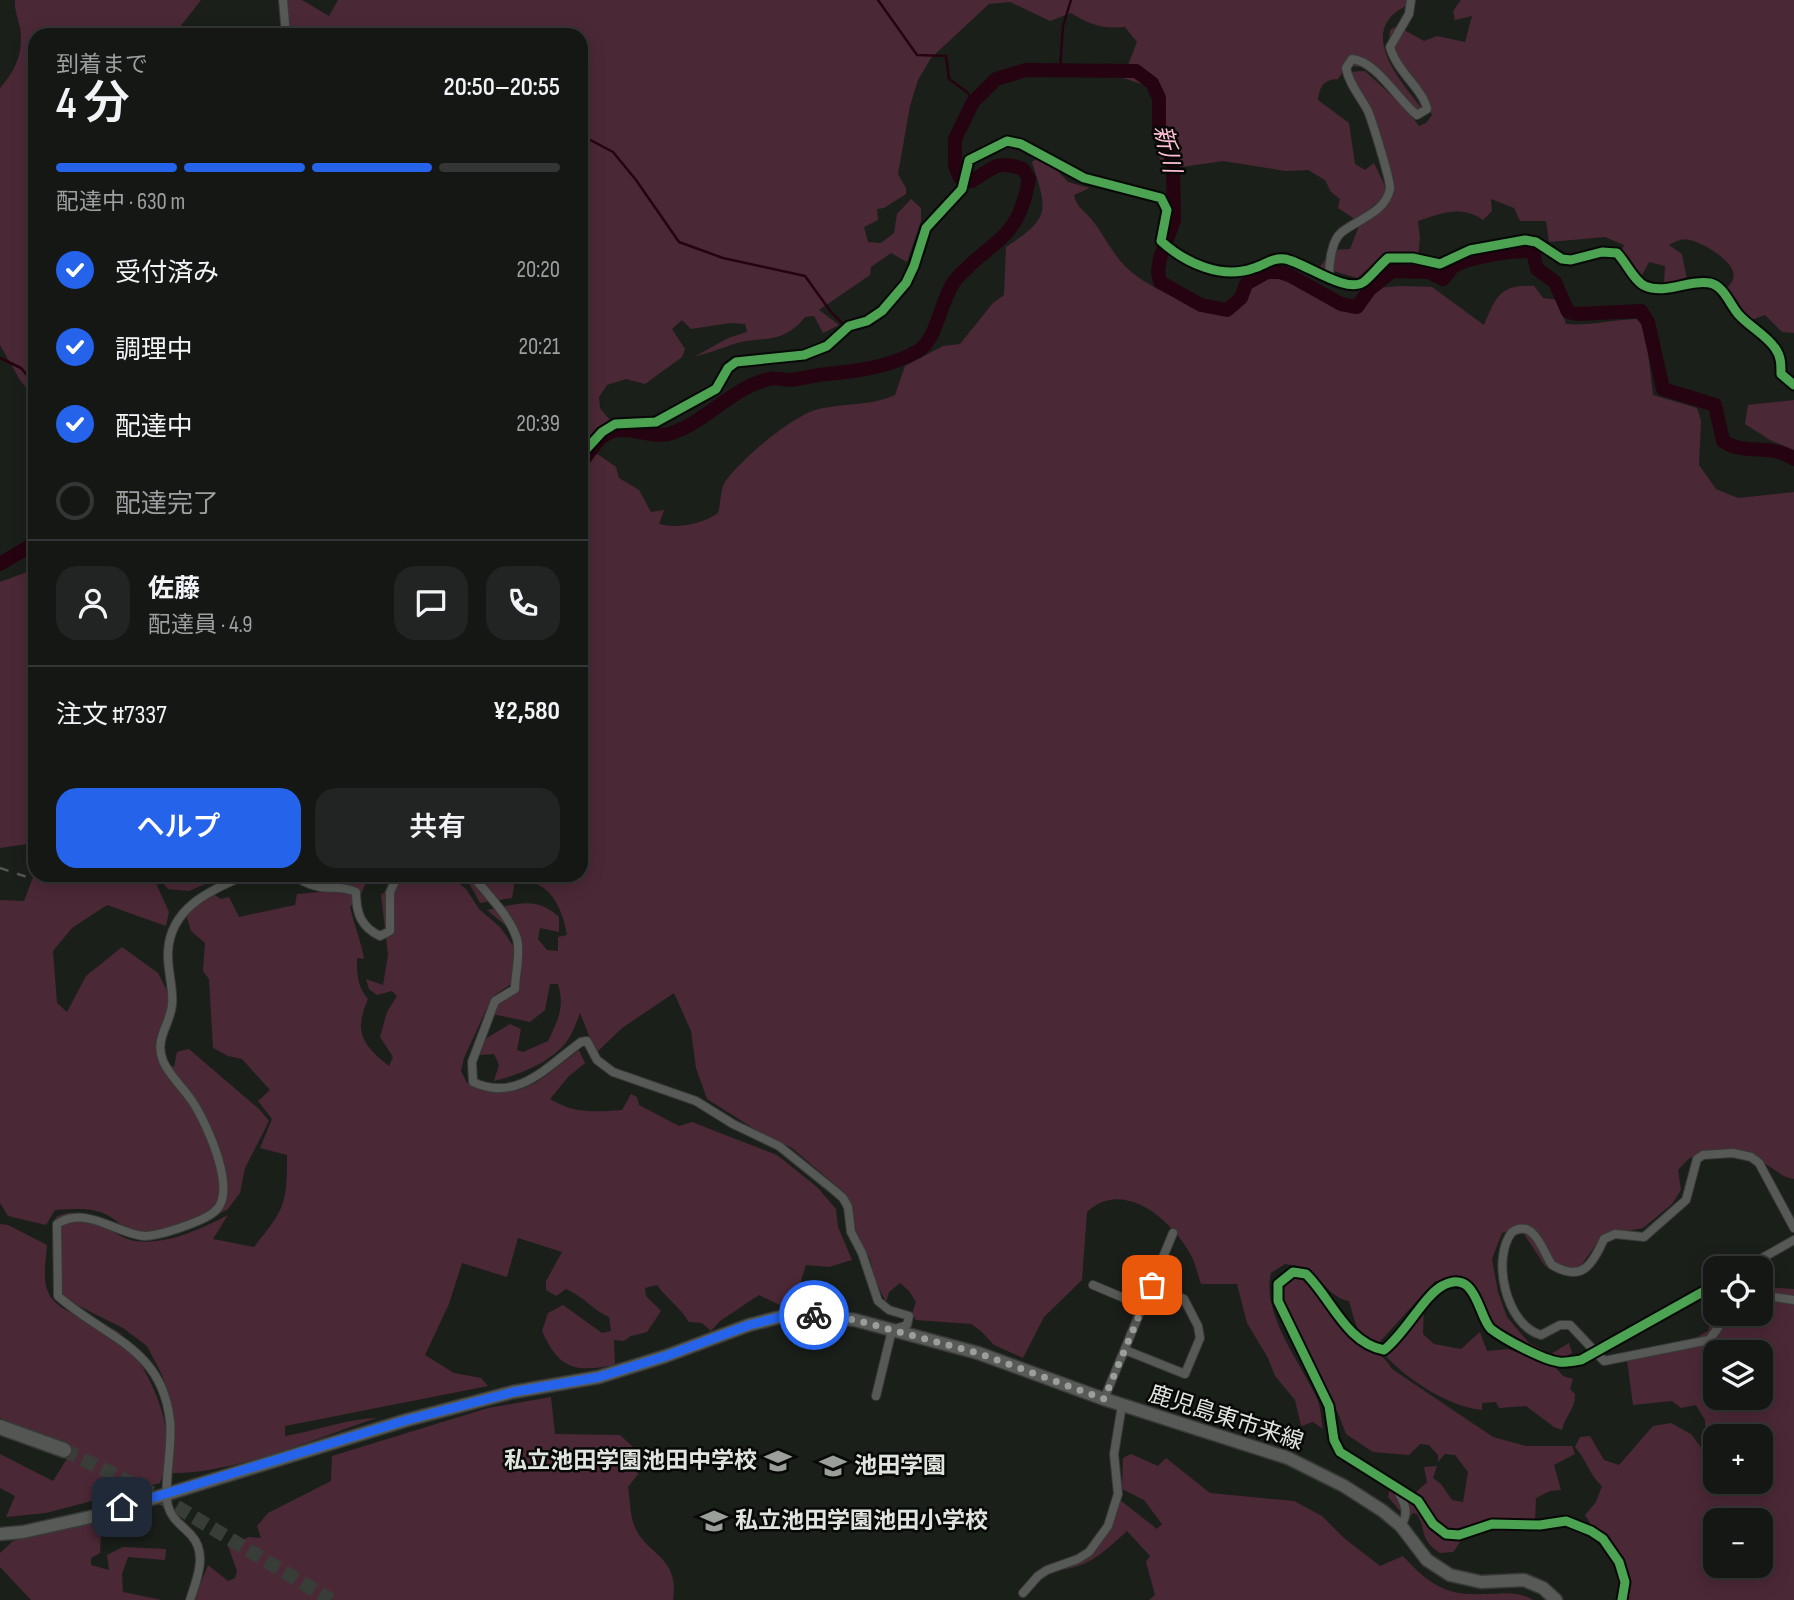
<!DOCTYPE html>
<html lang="ja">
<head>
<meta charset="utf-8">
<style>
	body { margin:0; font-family:"Sofia Sans Condensed","Noto Sans JP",sans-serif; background:#212422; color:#f1f3f6; height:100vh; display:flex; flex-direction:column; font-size:26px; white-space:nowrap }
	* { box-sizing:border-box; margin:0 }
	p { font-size:23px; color:#9d9fa0 }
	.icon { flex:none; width:38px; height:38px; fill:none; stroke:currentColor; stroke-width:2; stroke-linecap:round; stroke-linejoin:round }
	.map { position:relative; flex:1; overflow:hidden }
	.sheet { position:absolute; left:28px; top:28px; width:560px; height:854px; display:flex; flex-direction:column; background:#141714; border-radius:21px; box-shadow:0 4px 18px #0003,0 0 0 2px #333634 }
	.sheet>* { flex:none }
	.tools { position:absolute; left:1703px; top:1256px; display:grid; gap:14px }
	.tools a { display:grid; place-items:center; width:70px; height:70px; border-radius:14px; background:#141714; box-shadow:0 4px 18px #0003,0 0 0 2px #333634; font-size:35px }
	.pin { position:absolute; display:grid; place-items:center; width:60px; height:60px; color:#fff; margin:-30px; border-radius:14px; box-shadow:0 4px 10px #0006 }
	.courier { position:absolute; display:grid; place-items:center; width:70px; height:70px; margin:-35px; border:5px solid #2563eb; border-radius:50%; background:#fff; color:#222; box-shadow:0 2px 9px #0007 }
	.overview em { font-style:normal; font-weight:600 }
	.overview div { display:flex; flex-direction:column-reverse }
	.overview { display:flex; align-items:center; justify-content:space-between; height:119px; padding:0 28px }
	h1 { font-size:46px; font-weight:600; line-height:52px }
	.bar { display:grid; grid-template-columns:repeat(4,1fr); gap:10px 7px; align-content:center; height:84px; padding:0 28px }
	.bar i { height:9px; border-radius:5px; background:#333634 }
	.bar .on { background:#2563eb }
	.bar p { grid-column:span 4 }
	.line { display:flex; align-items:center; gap:18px; padding:0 28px; border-top:2px solid #333634 }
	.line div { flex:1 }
	.round { display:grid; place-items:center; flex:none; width:74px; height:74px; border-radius:21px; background:#212422 }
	ol { padding:0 28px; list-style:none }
	li { display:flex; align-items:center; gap:21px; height:77px }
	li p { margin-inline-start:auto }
	li .icon { padding:7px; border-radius:50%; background:#2563eb; color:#fff; stroke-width:4 }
	li:last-child { color:#9d9fa0 }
	li i { width:38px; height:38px; border:4px solid #333634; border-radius:50% }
	.action { display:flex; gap:14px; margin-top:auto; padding:14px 28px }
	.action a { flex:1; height:80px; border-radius:21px; background:#2563eb; color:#fff; font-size:28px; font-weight:600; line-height:80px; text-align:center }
	.action a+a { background:#212422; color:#f1f3f6 }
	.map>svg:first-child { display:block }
	.green { fill:#4b2836; fill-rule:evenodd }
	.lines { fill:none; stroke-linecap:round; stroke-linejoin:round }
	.stream { stroke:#260311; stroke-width:2.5 }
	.river { stroke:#260311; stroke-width:14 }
	.highway-tunnel { stroke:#393d38; stroke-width:14; stroke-dasharray:14 7; stroke-linecap:butt }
	.street-casing { stroke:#373a36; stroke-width:10 }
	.primary-casing { stroke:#373a36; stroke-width:15 }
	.highway-casing { stroke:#373a36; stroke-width:17 }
	.street { stroke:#575957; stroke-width:8 }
	.primary { stroke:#575a57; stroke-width:12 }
	.highway { stroke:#545654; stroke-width:14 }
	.rail { stroke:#545654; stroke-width:2.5; stroke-dasharray:9 9; stroke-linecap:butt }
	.cycleway-casing { stroke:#070906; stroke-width:13 }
	.cycleway { stroke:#4ca352; stroke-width:9 }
	.done { stroke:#9b9f9a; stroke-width:7; stroke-dasharray:0 12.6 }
	.route { stroke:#2563eb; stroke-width:9 }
	.labels { text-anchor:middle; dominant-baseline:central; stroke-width:5; stroke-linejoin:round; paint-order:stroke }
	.street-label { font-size:23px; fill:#e0e4df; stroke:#070906 }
	.poi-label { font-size:23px; font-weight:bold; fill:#e0e4df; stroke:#070906; text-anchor:start }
	.water-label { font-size:24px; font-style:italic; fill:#fdbdd3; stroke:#070906 }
</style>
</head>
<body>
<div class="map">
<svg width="1794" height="1600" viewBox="0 0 1794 1600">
	<rect width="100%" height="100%" fill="#1b1f1a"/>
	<path class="green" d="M15 0H201L180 27 171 35H35V398L20 380 0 345V88C16 70 24 52 20 27 18 18 14 9 15 0Z
		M283 0H302L329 16 338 0H1408L1410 4C1353 29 1400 80 1423 110L1424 116 1417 113 1367 67 1347 66 1338 79C1323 80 1320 86 1318 100L1349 123 1355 164 1365 170 1374 163 1387 190 1385 196 1356 220 1338 208 1340 199 1331 192 1325 180 1308 170 1286 171 1223 161 1168 169C1146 145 1161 137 1166 110L1155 101 1147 86 1123 78 1137 42 1125 27C1103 29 1090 25 1071 13L1050 21 1010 2 989 4 931 58 918 80 910 106 898 174 906 188V194L884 208 877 209 878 220 864 227 868 242 881 243 894 233 897 214 911 199 921 208V221L907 262 891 253 871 267 870 275 819 310 839 325 823 333 814 316 805 317C782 346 763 335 734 344 721 348 710 353 696 356L728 338 747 332 745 324 730 323 691 329 682 320 672 329 685 349 682 357 645 384 626 379 607 385 599 397 600 408 613 424 581 451V35H285Z
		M1461 0H1794V333L1782 332 1765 315 1749 321 1723 292C1726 289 1732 283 1733 279 1739 263 1703 243 1690 240 1682 238 1676 241 1669 245L1682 254 1687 280 1664 283 1665 266 1649 262 1640 279 1618 257 1624 245 1605 237 1549 242 1546 221H1520L1514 208 1491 199 1492 211 1483 220C1462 205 1441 213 1418 221L1420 238 1418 256H1386L1357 278 1320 267 1332 250 1350 249 1361 221 1392 196 1391 183 1381 168 1369 113 1345 79 1346 72 1365 71 1406 109 1419 126 1426 123 1432 115 1430 109 1389 43 1390 30 1397 26 1424 41 1437 36 1465 42 1472 16 1455 20 1453 11Z
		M1036 159 1054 167 1068 182 1090 188 1074 195C1076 207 1084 210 1092 220 1104 235 1113 255 1127 268 1148 289 1201 310 1229 315 1233 311 1238 307 1241 303 1249 292 1249 278 1262 270 1290 254 1331 306 1364 302L1376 288 1402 286 1432 287 1484 325C1496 297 1500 284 1534 286L1543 298 1558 300 1566 324C1589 326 1612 320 1636 319L1645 327 1653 395 1697 408 1701 421 1699 465 1716 489 1738 498 1794 492V1179C1781 1177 1777 1170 1765 1164 1747 1154 1709 1147 1690 1158 1686 1161 1682 1166 1678 1170L1681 1190 1672 1204 1643 1228 1602 1236 1580 1267 1560 1274 1545 1266 1524 1234 1512 1230 1502 1233 1492 1259 1498 1292 1507 1317 1529 1343 1551 1354 1569 1343 1572 1353 1557 1361 1484 1326C1472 1291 1475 1282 1435 1281L1377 1345C1356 1338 1355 1320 1349 1301 1327 1297 1323 1276 1302 1268 1297 1265 1290 1265 1285 1264L1271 1273C1261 1315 1302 1364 1318 1401 1321 1409 1321 1420 1323 1429L1313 1422 1301 1426 1295 1400 1275 1376 1268 1358 1247 1323 1237 1284H1201C1198 1275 1196 1266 1192 1257 1174 1222 1124 1177 1087 1212L1082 1280 1044 1317 1023 1358 994 1345 981 1331 971 1324 916 1320 912 1314 916 1302 909 1291 900 1283 889 1292 886 1302 875 1280 870 1259 858 1237 847 1195 792 1148 761 1133 707 1099 696 1068 691 1031 674 993 622 1028 596 1053 580 1013C577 1021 574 1030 569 1038 555 1061 519 1075 494 1081L499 1065 494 1054 480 1055V1042L510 1024 521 1029 517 1050 523 1052 548 1041C558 1020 565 1007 558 984H550L545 1010 530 1022 492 1014 498 998 514 994 520 986 514 937 505 925 487 910C516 905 535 895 559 917V932L540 928 538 939 547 950 558 951V937L567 935C562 905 548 878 515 880L512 898 480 903 470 885 457 875H581V518L584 510 581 471 596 453 616 467 619 478 639 490 651 512 664 510 659 524C678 529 702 524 718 513 721 504 720 489 725 482 741 459 793 415 819 409 845 403 871 406 895 395L905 366 943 346 960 344 993 303 1004 295 1006 247C1052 217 1047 210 1032 162Z
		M1794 400V450L1770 440 1745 424 1748 405Z
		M35 569V843L0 848V582Z
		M35 872V875H151L154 879 169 912 166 926 107 905 72 928 53 951 57 1003 67 1012 86 976 122 947 158 973 173 1003 161 1034 162 1062 174 1067 177 1052 189 1049 259 1109 269 1121 245 1168 240 1193 227 1210 168 1236 131 1234C104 1207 92 1208 55 1210L46 1225 8 1216 0 1203V900L24 901Z
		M156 875H226L189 891 168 889Z
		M341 875H369L360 897 350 907C354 925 361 940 364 959L357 958C357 975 357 985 368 999 354 1031 361 1044 389 1066L393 1057 380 1037 387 1012 397 996 392 991 377 995 369 989 366 979 383 985 388 955 381 895 399 879 410 875H448L466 889 479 909 500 927 514 947V975L511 984 492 997 464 1058 461 1071 467 1083C518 1106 539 1081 579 1050L585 1063 568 1077 550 1099C575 1114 593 1112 622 1110L631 1094 637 1097 639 1105 679 1126 692 1122 777 1155 817 1187 836 1209 838 1227 852 1260 829 1267 806 1265 794 1302 786 1308 759 1295 720 1321 711 1331 702 1323 689 1322C680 1307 667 1299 657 1285L645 1288 646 1296 661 1311 647 1332 631 1336 624 1341 614 1340 615 1365C576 1372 560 1371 542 1331L548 1313 563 1305 602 1333 611 1331 609 1317C591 1309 585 1297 566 1289L556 1296 546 1290V1281L562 1252 518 1238 507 1277 462 1263 449 1304 425 1355 454 1373 481 1378 488 1386 285 1426V1436C316 1431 346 1419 377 1418 319 1437 233 1474 173 1473L171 1404 162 1375 147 1346 123 1328 63 1298 55 1286 53 1238 56 1217C89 1201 106 1236 135 1241 167 1245 199 1230 228 1215L213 1239 254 1247C285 1209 287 1204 287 1155L260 1148 272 1119 258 1101 270 1090 242 1059 228 1056 213 1048 209 979 203 971 205 943 191 931 185 911 208 891 221 899 229 897 239 917 295 905 297 894 319 892 339 882Z
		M0 1224 8 1225 47 1245C46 1263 40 1287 54 1301 69 1317 99 1320 117 1331 126 1337 134 1351 139 1361 161 1398 177 1441 160 1483L46 1513 6 1517 15 1496 0 1488V1454L53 1481 73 1449 0 1418Z
		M1300 1275C1327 1294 1339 1330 1367 1349 1382 1358 1381 1352 1392 1369L1493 1437 1526 1446H1572L1575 1454 1554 1465 1561 1490 1550 1491 1536 1498 1535 1521C1522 1525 1472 1527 1467 1532 1461 1537 1459 1546 1453 1552L1440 1553C1418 1538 1427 1530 1417 1514L1413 1513 1408 1520 1388 1497 1390 1487 1414 1494 1427 1482 1424 1467 1437 1466 1433 1478 1441 1484 1452 1500 1463 1502 1468 1472 1455 1455 1445 1454 1438 1462V1455L1429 1445 1420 1444 1409 1455 1373 1452 1346 1434 1338 1413 1305 1364 1281 1297V1285L1293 1276Z
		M1761 1287 1794 1289V1600H1617L1619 1569 1585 1515 1596 1502 1602 1486C1589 1475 1587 1460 1575 1447L1580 1437 1590 1436 1604 1460 1619 1465 1653 1426 1671 1423 1691 1434 1706 1454 1705 1420 1696 1405 1681 1408 1672 1401 1633 1405 1626 1353 1685 1343 1708 1331 1715 1308V1314H1760ZM1715 1353H1760V1398H1715ZM1715 1437H1760V1482H1715ZM1715 1521H1760V1566H1715Z
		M1424 1304 1423 1334 1434 1344 1461 1349 1480 1332 1487 1351 1508 1349 1554 1366 1563 1376 1573 1379 1570 1389 1575 1394C1576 1408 1565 1416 1562 1430L1554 1427 1526 1406 1499 1408 1496 1402 1482 1403V1410C1446 1406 1405 1378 1382 1352Z
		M551 1397 555 1434 620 1435 642 1455 639 1473 628 1487C630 1499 630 1514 634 1525 645 1555 680 1555 673 1600H194L208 1565 228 1581 235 1578 237 1571 228 1546 249 1537 261 1538 257 1526 268 1513 331 1481 332 1456 488 1408Z
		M1131 1454 1158 1466 1166 1458 1210 1493 1294 1501 1322 1516 1344 1538 1380 1566 1403 1556C1429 1584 1445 1596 1484 1594 1502 1594 1517 1590 1533 1600H1149L1155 1595 1146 1562 1150 1556 1127 1531C1098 1557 1091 1566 1051 1572L1091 1553 1120 1500 1157 1529 1162 1524 1144 1500 1122 1489 1123 1458Z
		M145 1505 151 1512 125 1533 101 1536 100 1553 91 1558V1565L109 1570 107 1555 123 1547 166 1549 165 1560 128 1557 122 1574 123 1592 162 1600H31L0 1567V1553L13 1541 99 1521Z"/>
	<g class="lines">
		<path class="stream" d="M878 0 917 55 946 56 949 79 968 93 973 102
			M1060 69 1063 26 1071 0
			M581 135 613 152 636 180 679 242 723 258 805 276 831 312 844 325
			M0 358 21 368 35 385"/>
		<path class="river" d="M581 463C588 455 593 445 601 438 622 419 649 441 672 433 707 421 732 388 769 379 775 377 783 380 790 380 802 379 814 375 827 374 858 371 890 367 918 351 938 340 940 297 957 278 995 237 1018 241 1029 179L1023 169C995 159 993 169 972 181L960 178 955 166V139L973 102 996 79 1026 70 1136 71 1152 83 1159 98V131L1173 161 1174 220 1160 258 1158 272 1160 282 1201 305 1227 310 1241 298 1246 284 1267 272H1280L1289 275 1341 304 1357 307 1370 289 1392 271 1429 272 1443 279C1447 275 1450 269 1454 266 1469 257 1516 249 1533 252L1537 269 1555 282 1568 312 1577 314 1641 311 1648 322 1663 389 1715 405 1723 441C1744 456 1773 443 1794 459
			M0 564 35 543"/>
		<path class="highway-tunnel" d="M64 1450 164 1499 331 1600"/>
		<g class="street-casing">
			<path id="street" d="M283 0 286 35
				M1329 278C1329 265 1331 240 1342 232 1358 219 1385 213 1390 189 1391 181 1372 121 1368 111 1360 96 1349 84 1346 68L1352 59C1376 61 1398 100 1417 115L1427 109C1423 89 1397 72 1390 47L1409 14 1411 0
				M581 455 602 432 615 424 656 422 716 389 728 368 736 362 804 355 827 346 849 326 867 321 882 311 906 283 914 266 926 228 962 189 969 160 1007 141 1021 144 1084 178 1161 198 1167 210 1161 241C1185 263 1222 280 1254 268 1265 265 1273 257 1285 259 1304 262 1348 296 1365 281 1373 274 1380 265 1388 258H1413L1440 264 1470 250 1525 240 1536 242 1562 259 1571 260 1602 252 1617 253C1626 262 1634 281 1645 286 1666 295 1689 279 1710 283 1724 286 1730 305 1739 315 1750 327 1766 335 1775 348 1781 356 1781 364 1781 374L1794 385
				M300 875 303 881C325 893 337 883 356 892 356 913 361 927 380 936L390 931V892L398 875
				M472 875C486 893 510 916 517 939 521 954 515 974 515 989L495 1001 472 1062 473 1082C517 1103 548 1066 581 1042L587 1041 597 1060 613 1072 696 1101 733 1124 779 1146 835 1191 843 1198 848 1207 851 1232 862 1253 878 1301 889 1310 909 1316 907 1325 892 1330 876 1396
				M1743 1269 1794 1240
				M1093 1285 1143 1306
				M1760 1295 1794 1300
				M1723 1314 1718 1328 1709 1340 1604 1361 1570 1325H1560L1541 1335C1506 1325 1491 1259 1512 1232 1534 1218 1542 1250 1552 1265 1583 1283 1592 1264 1604 1239L1615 1234 1644 1237 1686 1200 1697 1159 1703 1155 1733 1153 1751 1157 1759 1163 1794 1228
				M1125 1350 1185 1374 1200 1338 1198 1326 1184 1299 1152 1285
				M1104 1399 1173 1233
				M1397 1489C1404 1503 1410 1511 1401 1526
				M1023 1593 1038 1576 1047 1570 1078 1559 1089 1552 1108 1526 1118 1494 1114 1454 1122 1405
				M190 1600C197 1579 208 1553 191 1535 182 1525 172 1520 168 1506 163 1488 173 1444 170 1421 162 1347 105 1338 58 1296L57 1224C86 1205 117 1234 144 1236 159 1236 202 1222 214 1212 239 1193 207 1125 194 1104 185 1089 170 1077 163 1061 154 1039 170 1025 172 1005 174 990 167 969 168 952 170 908 210 890 246 875
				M1622 1600 1625 1582 1619 1562 1603 1539 1591 1531 1566 1521 1540 1525 1492 1524 1459 1535 1446 1534 1433 1524 1418 1501 1340 1452 1334 1440 1329 1406 1278 1301V1284L1293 1272 1306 1274C1331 1298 1346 1343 1384 1350 1405 1334 1423 1297 1442 1286 1477 1267 1478 1317 1491 1329 1504 1339 1543 1360 1559 1362 1566 1363 1574 1361 1581 1360L1715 1285"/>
		</g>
		<g class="primary-casing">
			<path id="primary" d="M0 1534 23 1532 99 1515 407 1420 513 1392 599 1377 666 1356 749 1325 780 1317 808 1314 855 1320 978 1353 1104 1399 1288 1458 1344 1486 1383 1511 1401 1526 1427 1560 1450 1575 1481 1582 1524 1580 1543 1588 1556 1600"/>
		</g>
		<g class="highway-casing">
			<path id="highway" d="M0 1427 64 1450"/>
		</g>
		<use href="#street" class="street"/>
		<use href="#primary" class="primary"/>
		<use href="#highway" class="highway"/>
		<path class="rail" d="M0 868 30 878"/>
		<g class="cycleway-casing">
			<path id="cycleway" d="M581 455 602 432 615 424 656 422 716 389 728 368 736 362 804 355 827 346 849 326 867 321 882 311 906 283 914 266 926 228 962 189 969 160 1007 141 1021 144 1084 178 1161 198 1167 210 1161 241C1185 263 1222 280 1254 268 1265 265 1273 257 1285 259 1304 262 1348 296 1365 281 1373 274 1380 265 1388 258H1413L1440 264 1470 250 1525 240 1536 242 1562 259 1571 260 1602 252 1617 253C1626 262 1634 281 1645 286 1666 295 1689 279 1710 283 1724 286 1730 305 1739 315 1750 327 1766 335 1775 348 1781 356 1781 364 1781 374L1794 385
				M1622 1600 1625 1582 1619 1562 1603 1539 1591 1531 1566 1521 1540 1525 1492 1524 1459 1535 1446 1534 1433 1524 1418 1501 1340 1452 1334 1440 1329 1406 1278 1301V1284L1293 1272 1306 1274C1331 1298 1346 1343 1384 1350 1405 1334 1423 1297 1442 1286 1477 1267 1478 1317 1491 1329 1504 1339 1543 1360 1559 1362 1566 1363 1574 1361 1581 1360L1715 1285"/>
		</g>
		<use href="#cycleway" class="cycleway"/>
	</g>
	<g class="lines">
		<path class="done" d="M814 1315 855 1320 978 1353 1104 1399 1152 1285"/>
		<path class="route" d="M122 1507 407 1420 513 1392 599 1377 666 1356 749 1325 780 1317 814 1315"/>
	</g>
	<defs>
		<g id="school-bare" transform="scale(2.1)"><path d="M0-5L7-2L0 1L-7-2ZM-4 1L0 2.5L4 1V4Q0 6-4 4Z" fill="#9b9f9a" stroke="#070906" stroke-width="2.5" paint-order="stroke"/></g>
	</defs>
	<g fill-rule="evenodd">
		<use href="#school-bare" x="778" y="1461"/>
		<use href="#school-bare" x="833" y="1466"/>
		<use href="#school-bare" x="714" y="1521"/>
	</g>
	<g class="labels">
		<g class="street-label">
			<text transform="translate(1226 1418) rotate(18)">鹿児島東市来線</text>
		</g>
		<g class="poi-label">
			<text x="757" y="1461" text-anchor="end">私立池田学園池田中学校</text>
			<text x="854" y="1466">池田学園</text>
			<text x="735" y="1521">私立池田学園池田小学校</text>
		</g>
		<g class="water-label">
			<text transform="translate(1167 149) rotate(77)">新川</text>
		</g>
	</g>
</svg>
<div class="tools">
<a><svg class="icon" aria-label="locate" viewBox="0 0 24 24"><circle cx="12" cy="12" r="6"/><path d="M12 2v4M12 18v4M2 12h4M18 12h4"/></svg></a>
<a><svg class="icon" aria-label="layers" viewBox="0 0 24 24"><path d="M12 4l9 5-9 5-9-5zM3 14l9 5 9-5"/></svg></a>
<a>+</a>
<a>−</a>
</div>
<div class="pin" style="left:1152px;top:1285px;background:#ea580c"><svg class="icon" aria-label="bag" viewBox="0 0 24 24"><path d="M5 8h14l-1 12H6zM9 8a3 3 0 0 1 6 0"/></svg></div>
<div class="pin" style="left:122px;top:1507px;background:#1f2937"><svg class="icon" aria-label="home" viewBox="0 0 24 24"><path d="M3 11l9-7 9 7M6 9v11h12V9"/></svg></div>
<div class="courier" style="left:814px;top:1315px"><svg class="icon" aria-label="bike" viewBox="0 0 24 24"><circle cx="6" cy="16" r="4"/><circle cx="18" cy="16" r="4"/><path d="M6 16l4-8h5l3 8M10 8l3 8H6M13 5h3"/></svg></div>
<section class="sheet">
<div class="overview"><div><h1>4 分</h1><p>到着まで</p></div><em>20:50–20:55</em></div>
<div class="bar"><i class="on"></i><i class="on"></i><i class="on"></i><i></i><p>配達中 · 630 m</p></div>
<ol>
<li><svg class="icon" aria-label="check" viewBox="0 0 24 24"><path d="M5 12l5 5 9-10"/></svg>受付済み<p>20:20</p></li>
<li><svg class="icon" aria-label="check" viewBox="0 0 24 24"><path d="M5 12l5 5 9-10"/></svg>調理中<p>20:21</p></li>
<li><svg class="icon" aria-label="check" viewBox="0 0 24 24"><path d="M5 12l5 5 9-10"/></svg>配達中<p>20:39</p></li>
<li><i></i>配達完了</li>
</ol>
<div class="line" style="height:126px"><a class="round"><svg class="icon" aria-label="person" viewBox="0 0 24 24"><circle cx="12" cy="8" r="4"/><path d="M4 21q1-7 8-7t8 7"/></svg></a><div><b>佐藤</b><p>配達員 · 4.9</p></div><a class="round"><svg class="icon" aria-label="chat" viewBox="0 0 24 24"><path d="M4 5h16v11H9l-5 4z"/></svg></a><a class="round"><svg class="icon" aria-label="phone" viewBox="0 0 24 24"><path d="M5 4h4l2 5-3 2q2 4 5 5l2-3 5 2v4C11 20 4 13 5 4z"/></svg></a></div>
<div class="line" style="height:91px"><div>注文 #7337</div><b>¥2,580</b></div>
<div class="action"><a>ヘルプ</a><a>共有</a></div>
</section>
</div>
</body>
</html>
